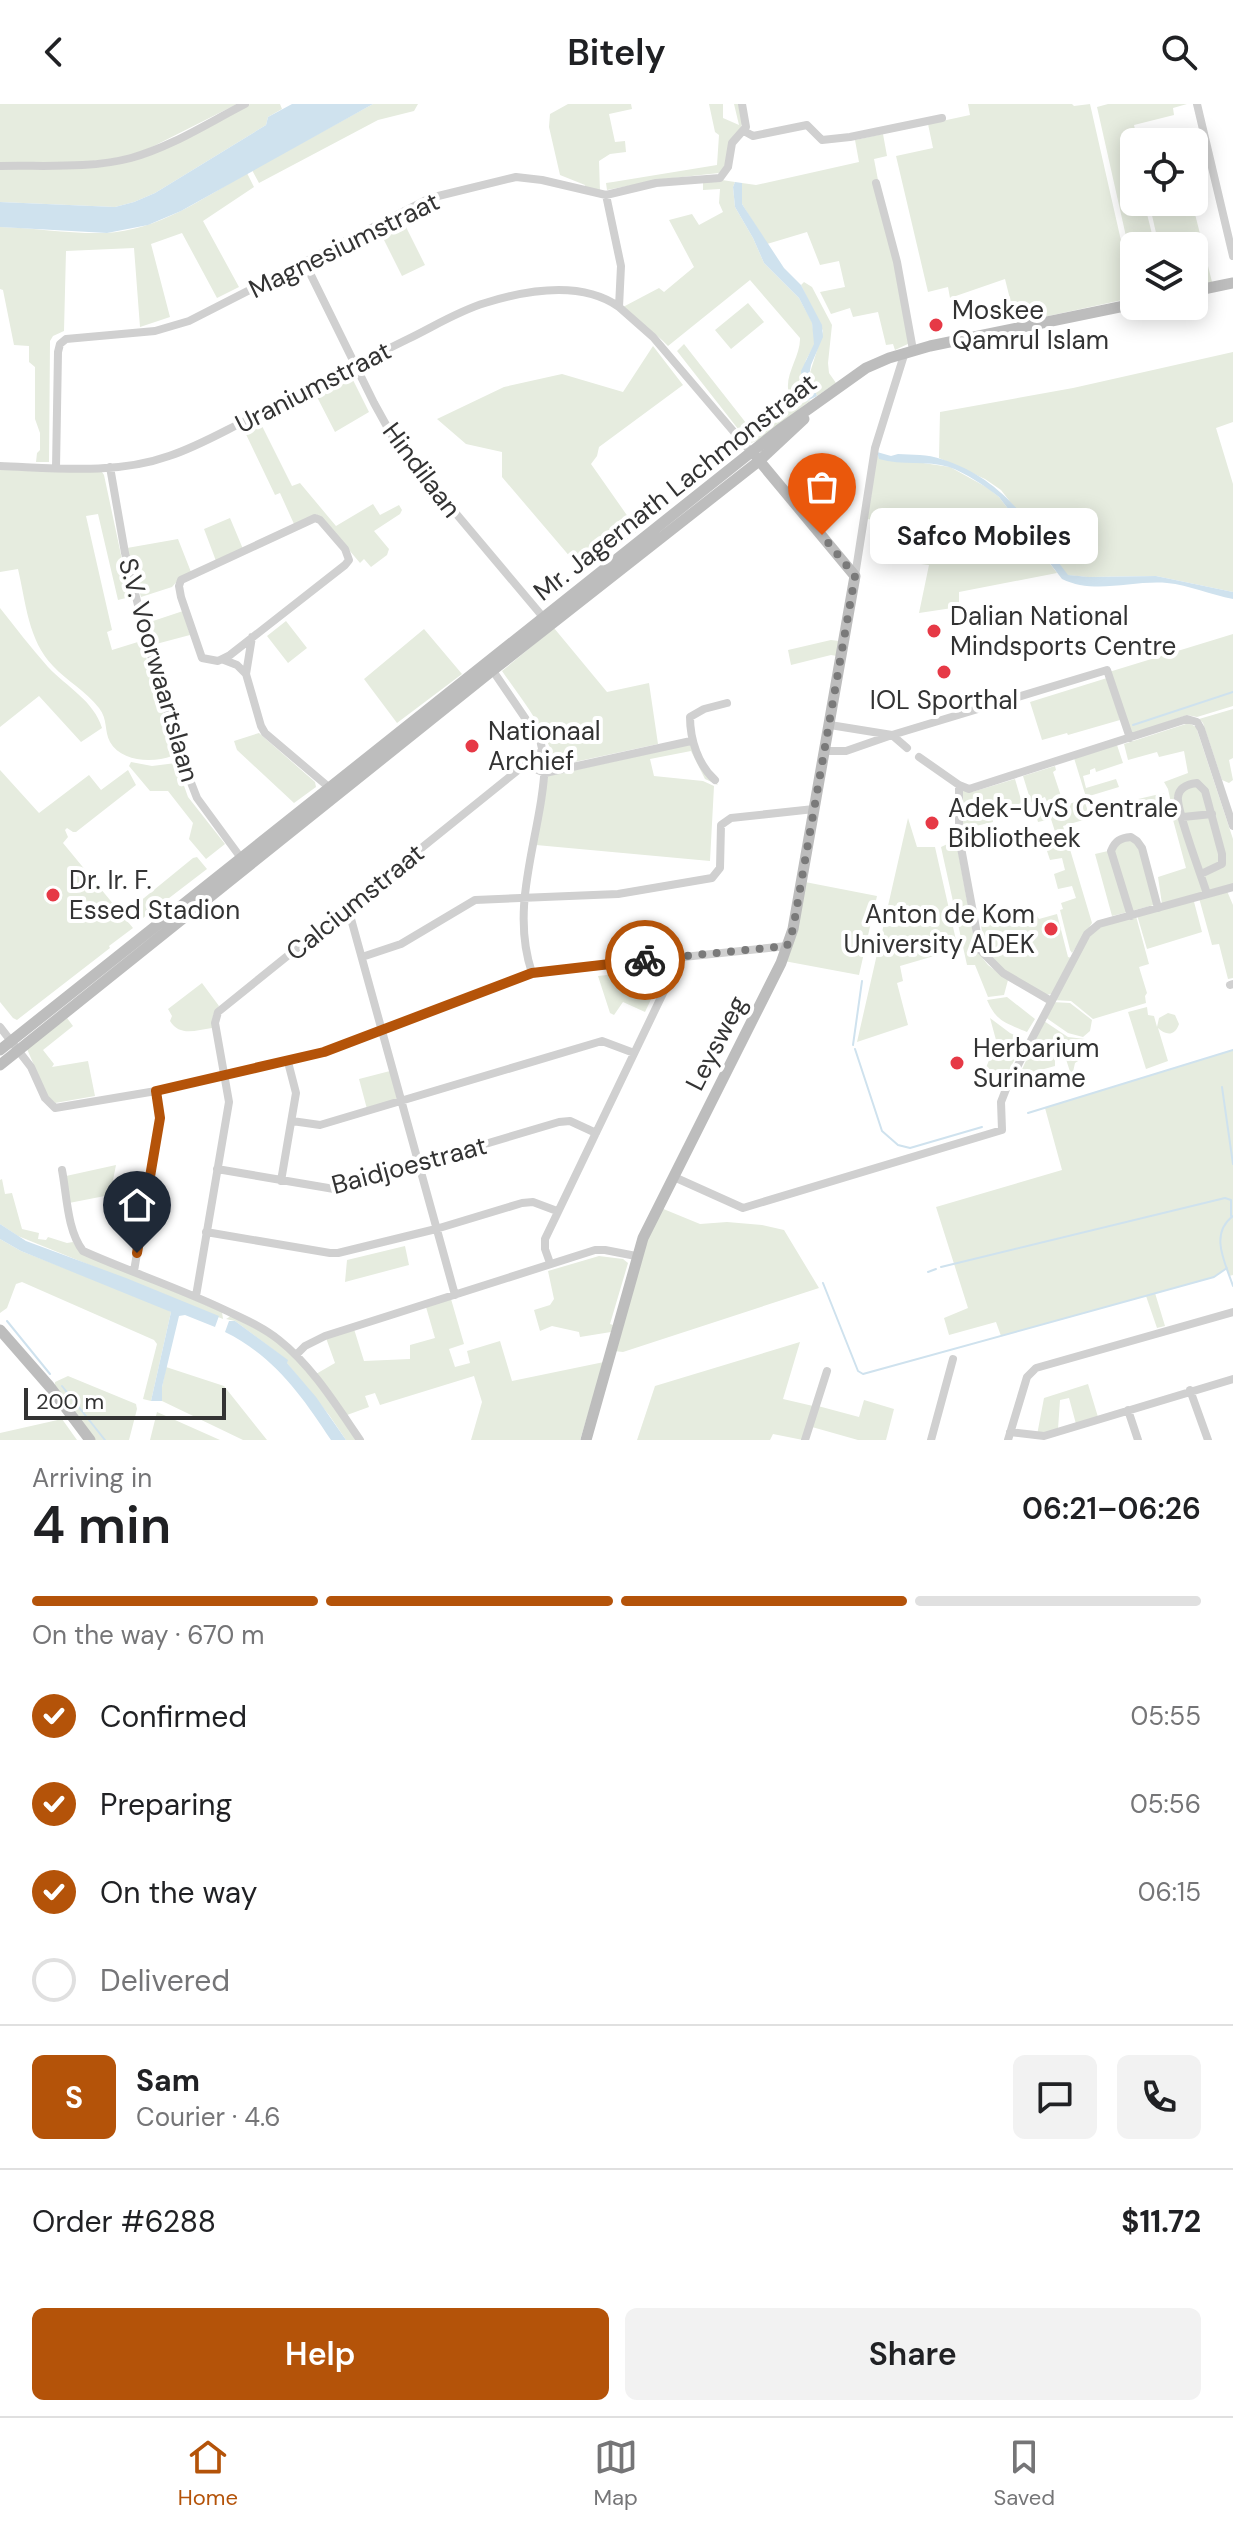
<!DOCTYPE html>
<html lang="en">
<head>
<meta charset="utf-8">
<style>
	body { margin:0; font-family:"DM Sans",sans-serif; background:#f2f2f2; color:#202124; height:100vh; display:flex; flex-direction:column; font-size:30px; white-space:nowrap }
	* { box-sizing:border-box; margin:0 }
	p { font-size:26px; color:#757577 }
	.icon { flex:none; width:44px; height:44px; fill:none; stroke:currentColor; stroke-width:2; stroke-linecap:round; stroke-linejoin:round }
	.map { position:relative; height:1336px; overflow:hidden }
	.sheet { display:flex; flex-direction:column; background:#fff; flex:1 }
	.sheet>* { flex:none }
	.buttons { position:absolute; left:1120px; top:24px; display:grid; gap:16px }
	.buttons a { display:grid; place-items:center; width:88px; height:88px; border-radius:12px; background:#fff; box-shadow:0 4px 20px #0003; font-size:40px }
	.scale { position:absolute; left:24px; bottom:20px; width:202px; box-sizing:border-box; padding-left:8px; border:4px solid #333; border-top:0; font-size:22px; line-height:28px; white-space:nowrap; color:#333; -webkit-text-stroke:6px #fff; paint-order:stroke }
	.pin { position:absolute; display:grid; place-items:center; width:68px; height:68px; color:#fff; margin:-82px -34px; border-radius:50% 50% 50% 0; rotate:-45deg; box-shadow:0 0 8px #0007 }
	.pin .icon { rotate:45deg }
	.courier { position:absolute; display:grid; place-items:center; width:80px; height:80px; margin:-40px; border:6px solid #b45309; border-radius:50%; background:#fff; color:#222; box-shadow:0 2px 10px #0007 }
	.bubble { position:absolute; height:56px; border-radius:12px; background:#fff; box-shadow:0 4px 20px #0003; font-size:26px; font-weight:600; line-height:56px; text-align:center }
	.headline em { font-style:normal; font-weight:600 }
	.headline div { display:flex; flex-direction:column-reverse }
	.headline { display:flex; align-items:center; justify-content:space-between; height:136px; padding:0 32px }
	h1 { font-size:52px; font-weight:600; line-height:60px }
	.bar { display:grid; grid-template-columns:repeat(4,1fr); gap:12px 8px; align-content:center; height:96px; padding:0 32px }
	.bar i { height:10px; border-radius:6px; background:#e0e0e0 }
	.bar .current { background:#b45309 }
	.bar p { grid-column:span 4 }
	.line { display:flex; align-items:center; gap:20px; padding:0 32px; border-top:2px solid #e0e0e0 }
	.line div { flex:1 }
	.round { display:grid; place-items:center; flex:none; width:84px; height:84px; border-radius:12px; background:#f2f2f2 }
	ol { padding:0 32px; list-style:none }
	li { display:flex; align-items:center; gap:24px; height:88px }
	li p { margin-inline-start:auto }
	li .icon { padding:8px; border-radius:50%; background:#b45309; color:#fff; stroke-width:4 }
	li:last-child { color:#757577 }
	li i { width:44px; height:44px; border:4px solid #e0e0e0; border-radius:50% }
	.action { display:flex; gap:16px; margin-top:auto; padding:16px 32px }
	.action a { flex:1; height:92px; border-radius:12px; background:#b45309; color:#fff; font-size:32px; font-weight:600; line-height:92px; text-align:center }
	.action a+a { background:#f2f2f2; color:#202124 }
	header { display:flex; justify-content:space-between; align-items:center; height:104px; padding:0 32px; background:#fff; font-size:36px; font-weight:600 }
	.tab-bar { display:flex; justify-content:space-around; align-items:center; height:112px; border-top:2px solid #e0e0e0; background:#fff; font-size:22px; color:#757577 }
	.tab-bar a { display:grid; justify-items:center; gap:4px }
	.tab-bar .current { color:#b45309 }
	.map>svg:first-child { display:block }
	.green { fill:#e6ecdf }
	.water { fill:#cfe2ee }
	.lines { fill:none; stroke-linecap:round; stroke-linejoin:round }
	.stream { stroke:#cfe2ee; stroke-width:2 }
	.street { stroke:#d0d0d0; stroke-width:8 }
	.secondary { stroke:#bdbdbd; stroke-width:11 }
	.done { stroke:#7a7a7a; stroke-width:8; stroke-dasharray:0 14.4 }
	.route { stroke:#b45309; stroke-width:10 }
	.poi-dot { fill:#e63946; stroke:#fff; stroke-width:3 }
	.labels { text-anchor:middle; dominant-baseline:central; stroke-width:8; stroke-linejoin:round; paint-order:stroke }
	.street-label { font-size:26px; fill:#333; stroke:#fff }
	.poi-label { font-size:26px; fill:#333; stroke:#fff; text-anchor:start }
</style>
</head>
<body>
<header><svg class="icon" aria-label="back" viewBox="0 0 24 24"><path d="M15 5l-7 7 7 7"/></svg>Bitely<svg class="icon" aria-label="search" viewBox="0 0 24 24"><circle cx="10" cy="10" r="6"/><path d="M15 15l6 6"/></svg></header>
<div class="map">
<svg width="1233" height="1336" viewBox="0 0 1233 1336">
	<rect width="100%" height="100%" fill="#fff"/>
	<path class="green" d="M0 0H237L144 47C99 62 47 58 0 59Z
		M250 0H280L282 5 268 13 266 21 155 89 134 98 115 103 0 98V65L106 61 178 37Z
		M373 0H418L414 7 378 16 259 79 252 66Z
		M568 0H631L632 5 609 10 615 38 625 37 626 48 610 50 599 57 600 88 584 85 585 81 560 71 549 23 550 10Z
		M709 0H723V14L739 21 734 0H739L743 16 741 23 725 62 719 69 664 75 607 86 606 79 613 78 717 61 719 31 715 28Z
		M968 0H1072L1074 2 1090 0 1132 185V190L1127 195 1016 219 1005 175 950 194 948 183 928 188 896 52 933 44 928 20 970 11Z
		M1108 0H1187L1173 4 1174 11 1134 21 1138 38H1134V98H1144L1155 142H1134V168L1097 3Z
		M883 30 887 52 874 55 878 76 874 77 894 159 910 239 895 246 893 240 886 241 878 208 853 213 850 204 831 210 820 188 845 183 839 157 820 161 807 128 767 140 742 100V79L756 81 859 58 855 36Z
		M247 69 254 83 203 117 239 183 217 194 182 129 151 140 170 213 140 223 134 144 66 147 64 227 53 232 50 237 49 358H36L37 349 40 346V329L35 315V263L29 258V242L14 241 3 186 0 185V123C35 124 71 130 105 129 158 127 203 94 247 69Z
		M722 76 735 78 733 83 735 103 753 134 764 159 799 194 812 218 815 240 806 256 801 280 805 297 811 296 759 336 751 339 746 335 752 327 755 330 794 297C777 279 801 255 800 234L750 176 668 242C654 227 635 217 623 203L659 184 664 188 694 163 669 116 692 110 699 121 723 108 719 99 720 85 703 86V79Z
		M1149 98H1192L1212 178 1194 182V142H1159Z
		M401 113 425 161 402 172 378 124Z
		M804 178 812 183 832 221 828 259 829 269 836 279 817 292 809 272 823 227 801 181Z
		M748 199 764 218 731 245 715 226Z
		M684 240 750 324 742 330 677 247Z
		M653 242 683 281 599 343 597 352 591 360 638 427 583 468 502 373V348L466 340 437 315 504 283 562 270 623 288Z
		M1233 248V318L1216 324 1233 380V488L1156 472 1088 473 1067 471 1001 386 985 375 939 354 940 308 1073 284Z
		M351 272 369 308 335 328 316 291Z
		M259 316 292 382 300 379 336 422 373 400 380 411 399 401 402 406 400 410 374 427 389 445 387 451 371 463 364 455 360 459 323 415 316 410 294 420 280 389 275 391 243 324Z
		M877 352 950 363 988 384 999 393 1057 469 959 488V503L919 509 929 461 897 457 901 419 867 415Z
		M0 365 102 368 104 371 130 493 118 496 98 410 86 412 112 526 107 528 112 546 141 537 174 641 172 652C153 659 121 658 110 638 104 627 108 615 99 604 86 587 67 577 53 562 28 536 26 499 18 465L0 468Z
		M230 414 243 445 216 457 204 425Z
		M178 435 191 468 180 474 172 483 141 493 127 444Z
		M0 504C16 524 31 544 48 563 67 583 94 597 102 624L81 638 39 592 0 623Z
		M183 507 190 531 156 540 150 518Z
		M286 517 307 544 288 559 267 532Z
		M554 524 607 588 649 579 658 640 556 662C547 626 523 597 502 567Z
		M424 525 462 570 397 619 364 575Z
		M1233 530V602L1197 613 1187 611 1131 630 1109 568Z
		M831 536 839 537 837 552 831 551 791 561 788 546Z
		M1107 574 1120 616 1068 631 1067 629 1042 636 1030 598Z
		M1233 605V654L1229 656 1233 676 1229 679 1222 676 1203 619 1199 615Z
		M1189 619 1196 623 1233 735V781L1209 787 1204 771 1223 762 1206 685 1197 681 1204 689 1210 708 1185 711 1181 707 1173 708 1168 685 1164 678 1188 669 1184 647 1159 653 1157 648 1128 656 1124 640Z
		M259 629 315 678 316 683 294 699 237 646 234 637Z
		M688 641 691 642 718 681 705 675 691 647 650 655 654 672 703 677 714 682 710 757 536 741 548 672Z
		M1117 641 1123 659 1096 668 1095 664 1090 666V670L1083 672 1086 684 1116 675 1119 683 1086 693 1074 654Z
		M131 658 152 662 176 659 188 693 225 740 206 755 189 735 193 719 168 687H150L129 662Z
		M1055 662 1056 666 1053 668 1063 698 1049 703 1045 693 1031 698 1023 672Z
		M0 666 39 709 89 671 101 686 128 666 136 681 76 728H73L67 724 65 726 68 733 63 739 133 824 109 842 110 844 17 916 13 914 0 898Z
		M1015 675 1022 699 991 708 993 718 967 724 961 719 962 685 972 688Z
		M1164 689 1168 709 1146 716 1142 706 1126 709 1121 699Z
		M1084 695 1090 714 1063 722 1092 819 1072 849 1070 846 1060 806 1063 805 1061 799 1076 794 1072 782 1058 785 1054 770 1065 766 1062 754 1050 756 1045 741 1058 737 1051 715 1038 718 1036 711Z
		M1180 709 1205 788 1162 800 1158 773 1186 764 1172 712Z
		M1210 712 1216 731 1219 760 1201 767 1184 715Z
		M908 714 917 743H935L958 845 900 862 903 877 897 879 908 921 857 938Z
		M956 736 976 846 988 861 1008 876 1004 891 988 893 975 861H967L941 743Z
		M1133 736 1139 744 1154 801 1131 807 1114 745 1117 739Z
		M1108 747 1128 808 1112 812 1095 750Z
		M197 753 207 765 143 814 133 803 193 754Z
		M805 778 877 792 859 871 784 857Z
		M1227 787 1233 801V874L1228 875 1219 840 1212 841 1199 794Z
		M1193 794 1202 828 1147 845 1137 811Z
		M1035 809 1039 815 1057 810 1068 853 1072 854 1052 890 1045 891 1003 865 985 847 981 821Z
		M1136 812 1149 860 1139 863 1147 889 1145 892 1146 899 1093 915 1071 897 1052 896 1089 830 1099 822Z
		M634 868V889H654L645 908 623 898 614 911 610 909 598 872Z
		M202 879 219 902 213 911 212 924C196 926 180 933 170 917L172 912 168 905Z
		M1007 893 1035 915 1027 928C1007 919 997 919 987 896Z
		M1052 898 1070 899 1092 916 1090 927 1083 933 1068 929 1045 913Z
		M1147 903 1148 911 1154 912 1157 923 1159 914 1168 909 1175 911 1179 920C1175 933 1165 931 1158 924L1168 957 1146 965 1128 908Z
		M67 914 73 922 43 946 54 960 52 963 88 957 95 992 55 999 47 991 27 945Z
		M990 914 1010 929 1025 936 1006 972H999L985 966 990 954 986 940 996 936Z
		M1044 917 1068 933 1085 935 1089 950 1075 959 1073 968 1076 977H1073L1064 949 1055 951V962L1019 972Z
		M1233 946V1171L1229 1172 1226 1165 1214 1173 1155 1189 1165 1222 1157 1224 1146 1192 1001 1232 996 1218 949 1231 944 1214 968 1204 936 1103 1062 1066 1045 1004Z
		M390 967 397 995 367 1005 359 975Z
		M116 1061 110 1091 69 1099 66 1072Z
		M2 1075 5 1090 12 1089 22 1125 39 1129 38 1135 46 1136 48 1133 67 1139 73 1138 79 1146 222 1208 223 1215 18 1132 0 1120V1076Z
		M661 1104 700 1120 727 1118 762 1121 784 1126 819 1184 623 1248 614 1247 645 1139Z
		M0 1135 21 1147 161 1202 171 1208 151 1297 143 1295 157 1240 154 1236 22 1178 16 1180 7 1204 0 1209Z
		M405 1142 409 1161 345 1178 347 1156Z
		M599 1152 623 1155 628 1159 610 1220 613 1221 611 1228 580 1233 579 1228 552 1222 540 1227 534 1206 550 1201 554 1195 548 1167Z
		M451 1195 464 1240 449 1245 455 1263 470 1259 467 1247 500 1237 512 1277 604 1258 580 1336H471L482 1298 474 1272 380 1301 375 1289 365 1292 369 1303 347 1311 316 1270 335 1259 326 1234 354 1225 364 1257 410 1255V1241L435 1234 426 1203Z
		M231 1212C248 1221 266 1229 281 1241 307 1262 337 1308 356 1336H346L329 1311 286 1258 287 1256 235 1217 226 1215Z
		M800 1238 783 1295 813 1302 803 1336 773 1330 770 1336H637L655 1282Z
		M166 1263 224 1282 267 1336H243L162 1297V1283Z
		M68 1272 136 1300 137 1305 129 1336H94L55 1282V1278Z
		M1088 1280 1098 1313 1076 1320 1069 1294 1060 1296 1058 1325 1037 1331 1044 1294Z
		M864 1296 894 1305 886 1336H858L812 1323 818 1302 859 1313Z
		M157 1308 220 1336H150Z
		M62 1315 77 1336H0V1329Z"/>
	<path class="water" d="M292 0H373L181 107 148 121 107 129 0 123V98L115 103 134 98 155 89 266 21 268 13Z
		M735 78 742 79V100L784 164 801 181 822 221 823 233 811 261 809 272 817 292 805 298 801 267 814 240 812 219 799 194 764 159 753 134 735 103 733 83Z
		M877 348 891 352 898 350C912 351 928 350 941 355 1005 375 1030 421 1068 471L1089 473 1156 472 1233 488V495C1211 491 1189 481 1167 479 1133 476 1094 491 1062 475L999 393C985 382 966 369 949 363 927 356 902 362 879 355Z
		M0 1120 26 1137 126 1174 219 1212 215 1223 185 1211 179 1212 162 1283V1297H151L171 1208 21 1147 0 1135Z
		M229 1217H235L288 1256 287 1259 316 1293 346 1336H331C302 1292 274 1252 225 1228Z"/>
	<g class="lines">
		<path class="stream" d="M1133 621 1233 588
			M853 941 862 877
			M855 945 882 1027 898 1041 910 1044 982 1023
			M1222 983 1233 1060
			M1028 1009 1233 946
			M1233 1112C1209 1130 1225 1158 1233 1182
			M941 1163 1225 1094 1231 1096V1112
			M928 1168 936 1165
			M823 1179 858 1267 863 1270 1214 1173 1227 1164
			M7 1217 50 1270
			M62 1282 105 1336"/>
		<path class="street" d="M1197 0 1233 152
			M744 27 753 32 807 21 822 36 850 33 942 14
			M0 62C43 61 89 65 131 54 171 43 208 19 245 0
			M876 79 897 158 913 246
			M606 91 621 162 619 203 653 233 751 348
			M305 159 374 299 395 337 543 513
			M0 362C55 364 116 371 169 352 197 343 224 327 251 314 303 288 355 261 408 235 433 223 458 207 485 199 527 186 581 176 619 203
			M110 363 125 449 148 541 181 653 197 694 241 754
			M56 364 58 248 60 240 66 235 155 227 189 217 430 94 516 73 542 76 606 91 656 79 720 74 728 63 732 39 746 23 742 0
			M315 414 320 416 345 445 349 456 345 461 230 551 218 557 202 554 181 493 179 482 181 476Z
			M855 472 875 344 905 248
			M252 533 246 570 261 622 265 629 331 685
			M224 556 237 561 246 570
			M491 564 540 636 545 657C543 729 508 798 532 869
			M830 621 892 631 1107 566 1130 634
			M825 647H846L892 631 907 644
			M919 653 959 681 969 685 1187 615 1197 618 1201 625 1233 722
			M526 661 545 669 691 637
			M715 676C698 661 690 635 690 613L704 605 727 599
			M959 681V733L980 846 1003 869 1051 897
			M1183 713 1212 710
			M1201 770 1222 760V750L1205 687 1197 679C1189 680 1179 683 1178 693 1176 706 1202 773 1207 790
			M348 804 455 1191
			M1131 812 1111 747C1115 737 1120 734 1131 733L1137 737 1142 744 1158 804
			M362 853 401 840 475 796 618 790 712 774 720 764 721 721 731 714 814 705
			M1230 881 1233 880
			M0 923 31 963 45 994 55 1004 156 987 324 948 532 869 787 842
			M292 1017 320 1021 602 937 634 949
			M217 1065 334 1085 559 1018 570 1017 596 1029
			M62 1066C67 1092 67 1126 83 1147 130 1168 179 1184 225 1206 244 1215 263 1223 279 1236 312 1262 336 1301 360 1336
			M674 1073 743 1104 1002 1026 1001 998 1008 980 1087 830 1099 820 1233 783
			M281 1077 296 989 288 958
			M206 1128 330 1149H338L436 1125 522 1099 533 1098 557 1107
			M550 1159 545 1145V1135L666 883 667 853
			M134 1167 160 1014 156 987
			M196 1192 229 998 215 919 218 908 543 646
			M296 1251 305 1242 325 1232 595 1146H605L636 1152
			M1190 1286 1208 1336
			M1128 1306 1138 1336
			M1010 1328 1044 1332 1233 1275
			M805 1336 827 1267
			M931 1336 953 1255
			M1008 1336 1027 1273 1036 1264 1233 1208"/>
		<path class="secondary" d="M1194 187 1233 179
			M0 946 779 326 866 264 889 254 930 242 1134 200
			M0 961 493 566 759 357 804 315
			M0 1226 50 1283 90 1336
			M586 1336 643 1134 781 859 793 825 855 472 757 354"/>
	</g>
	<g class="lines">
		<path class="done" d="M645 856 787 842 793 825 855 472 822 431"/>
		<path class="route" d="M137 1149 160 1014 156 987 324 948 532 869 645 856"/>
	</g>
	<g class="poi-dot">
		<circle cx="936" cy="221" r="8"/>
		<circle cx="934" cy="527" r="8"/>
		<circle cx="944" cy="568" r="8"/>
		<circle cx="472" cy="642" r="8"/>
		<circle cx="932" cy="719" r="8"/>
		<circle cx="53" cy="791" r="8"/>
		<circle cx="1051" cy="825" r="8"/>
		<circle cx="957" cy="959" r="8"/>
	</g>
	<g class="labels">
		<g class="street-label">
			<text transform="translate(344 141) rotate(-26)">Magnesiumstraat</text>
			<text transform="translate(313 283) rotate(-27)">Uraniumstraat</text>
			<text transform="translate(422 366) rotate(53)">Hindilaan</text>
			<text transform="translate(675 383) rotate(-38)">Mr. Jagernath Lachmonstraat</text>
			<text transform="translate(159 566) rotate(74)">S.V. Voorwaartslaan</text>
			<text transform="translate(355 798) rotate(-39)">Calciumstraat</text>
			<text transform="translate(716 939) rotate(-63)">Leysweg</text>
			<text transform="translate(409 1061) rotate(-15)">Baidjoestraat</text>
		</g>
		<g class="poi-label">
			<text x="952" y="206">Moskee<tspan x="952" dy="30">Qamrul Islam</tspan></text>
			<text x="950" y="512">Dalian National<tspan x="950" dy="30">Mindsports Centre</tspan></text>
			<text x="944" y="596" text-anchor="middle">IOL Sporthal</text>
			<text x="488" y="627">Nationaal<tspan x="488" dy="30">Archief</tspan></text>
			<text x="948" y="704">Adek-UvS Centrale<tspan x="948" dy="30">Bibliotheek</tspan></text>
			<text x="69" y="776">Dr. Ir. F.<tspan x="69" dy="30">Essed Stadion</tspan></text>
			<text x="1035" y="810" text-anchor="end">Anton de Kom<tspan x="1035" dy="30">University ADEK</tspan></text>
			<text x="973" y="944">Herbarium<tspan x="973" dy="30">Suriname</tspan></text>
		</g>
	</g>
</svg>
<div class="buttons">
<a><svg class="icon" aria-label="locate" viewBox="0 0 24 24"><circle cx="12" cy="12" r="6"/><path d="M12 2v4M12 18v4M2 12h4M18 12h4"/></svg></a>
<a><svg class="icon" aria-label="layers" viewBox="0 0 24 24"><path d="M12 4l9 5-9 5-9-5zM3 14l9 5 9-5"/></svg></a>
</div>
<div class="scale">200 m</div>
<div class="pin" style="left:822px;top:431px;background:#ea580c"><svg class="icon" aria-label="bag" viewBox="0 0 24 24"><path d="M5 8h14l-1 12H6zM9 8a3 3 0 0 1 6 0"/></svg></div>
<div class="pin" style="left:137px;top:1149px;background:#1f2937"><svg class="icon" aria-label="home" viewBox="0 0 24 24"><path d="M3 11l9-7 9 7M6 9v11h12V9"/></svg></div>
<div class="courier" style="left:645px;top:856px"><svg class="icon" aria-label="bike" viewBox="0 0 24 24"><circle cx="6" cy="16" r="4"/><circle cx="18" cy="16" r="4"/><path d="M6 16l4-8h5l3 8M10 8l3 8H6M13 5h3"/></svg></div>
<div class="bubble" style="left:870px;top:404px;width:228px">Safco Mobiles</div>
</div>
<section class="sheet">
<div class="headline"><div><h1>4 min</h1><p>Arriving in</p></div><em>06:21–06:26</em></div>
<div class="bar"><i class="current"></i><i class="current"></i><i class="current"></i><i></i><p>On the way · 670 m</p></div>
<ol>
<li><svg class="icon" aria-label="check" viewBox="0 0 24 24"><path d="M5 12l5 5 9-10"/></svg>Confirmed<p>05:55</p></li>
<li><svg class="icon" aria-label="check" viewBox="0 0 24 24"><path d="M5 12l5 5 9-10"/></svg>Preparing<p>05:56</p></li>
<li><svg class="icon" aria-label="check" viewBox="0 0 24 24"><path d="M5 12l5 5 9-10"/></svg>On the way<p>06:15</p></li>
<li><i></i>Delivered</li>
</ol>
<div class="line" style="height:144px"><b class="round" style="background:#b45309;color:#fff">S</b><div><b>Sam</b><p>Courier · 4.6</p></div><a class="round"><svg class="icon" aria-label="chat" viewBox="0 0 24 24"><path d="M4 5h16v11H9l-5 4z"/></svg></a><a class="round"><svg class="icon" aria-label="phone" viewBox="0 0 24 24"><path d="M5 4h4l2 5-3 2q2 4 5 5l2-3 5 2v4C11 20 4 13 5 4z"/></svg></a></div>
<div class="line" style="height:104px"><div>Order #6288</div><b>$11.72</b></div>
<div class="action"><a>Help</a><a>Share</a></div>
</section>
<nav class="tab-bar">
<a class="current"><svg class="icon" aria-label="home" viewBox="0 0 24 24"><path d="M3 11l9-7 9 7M6 9v11h12V9"/></svg>Home</a>
<a><svg class="icon" aria-label="map" viewBox="0 0 24 24"><path d="M3 6l6-2 6 2 6-2v14l-6 2-6-2-6 2zM9 4v14M15 6v14"/></svg>Map</a>
<a><svg class="icon" aria-label="saved" viewBox="0 0 24 24"><path d="M7 4h10v16l-5-4-5 4z"/></svg>Saved</a>
</nav>
</body>
</html>
